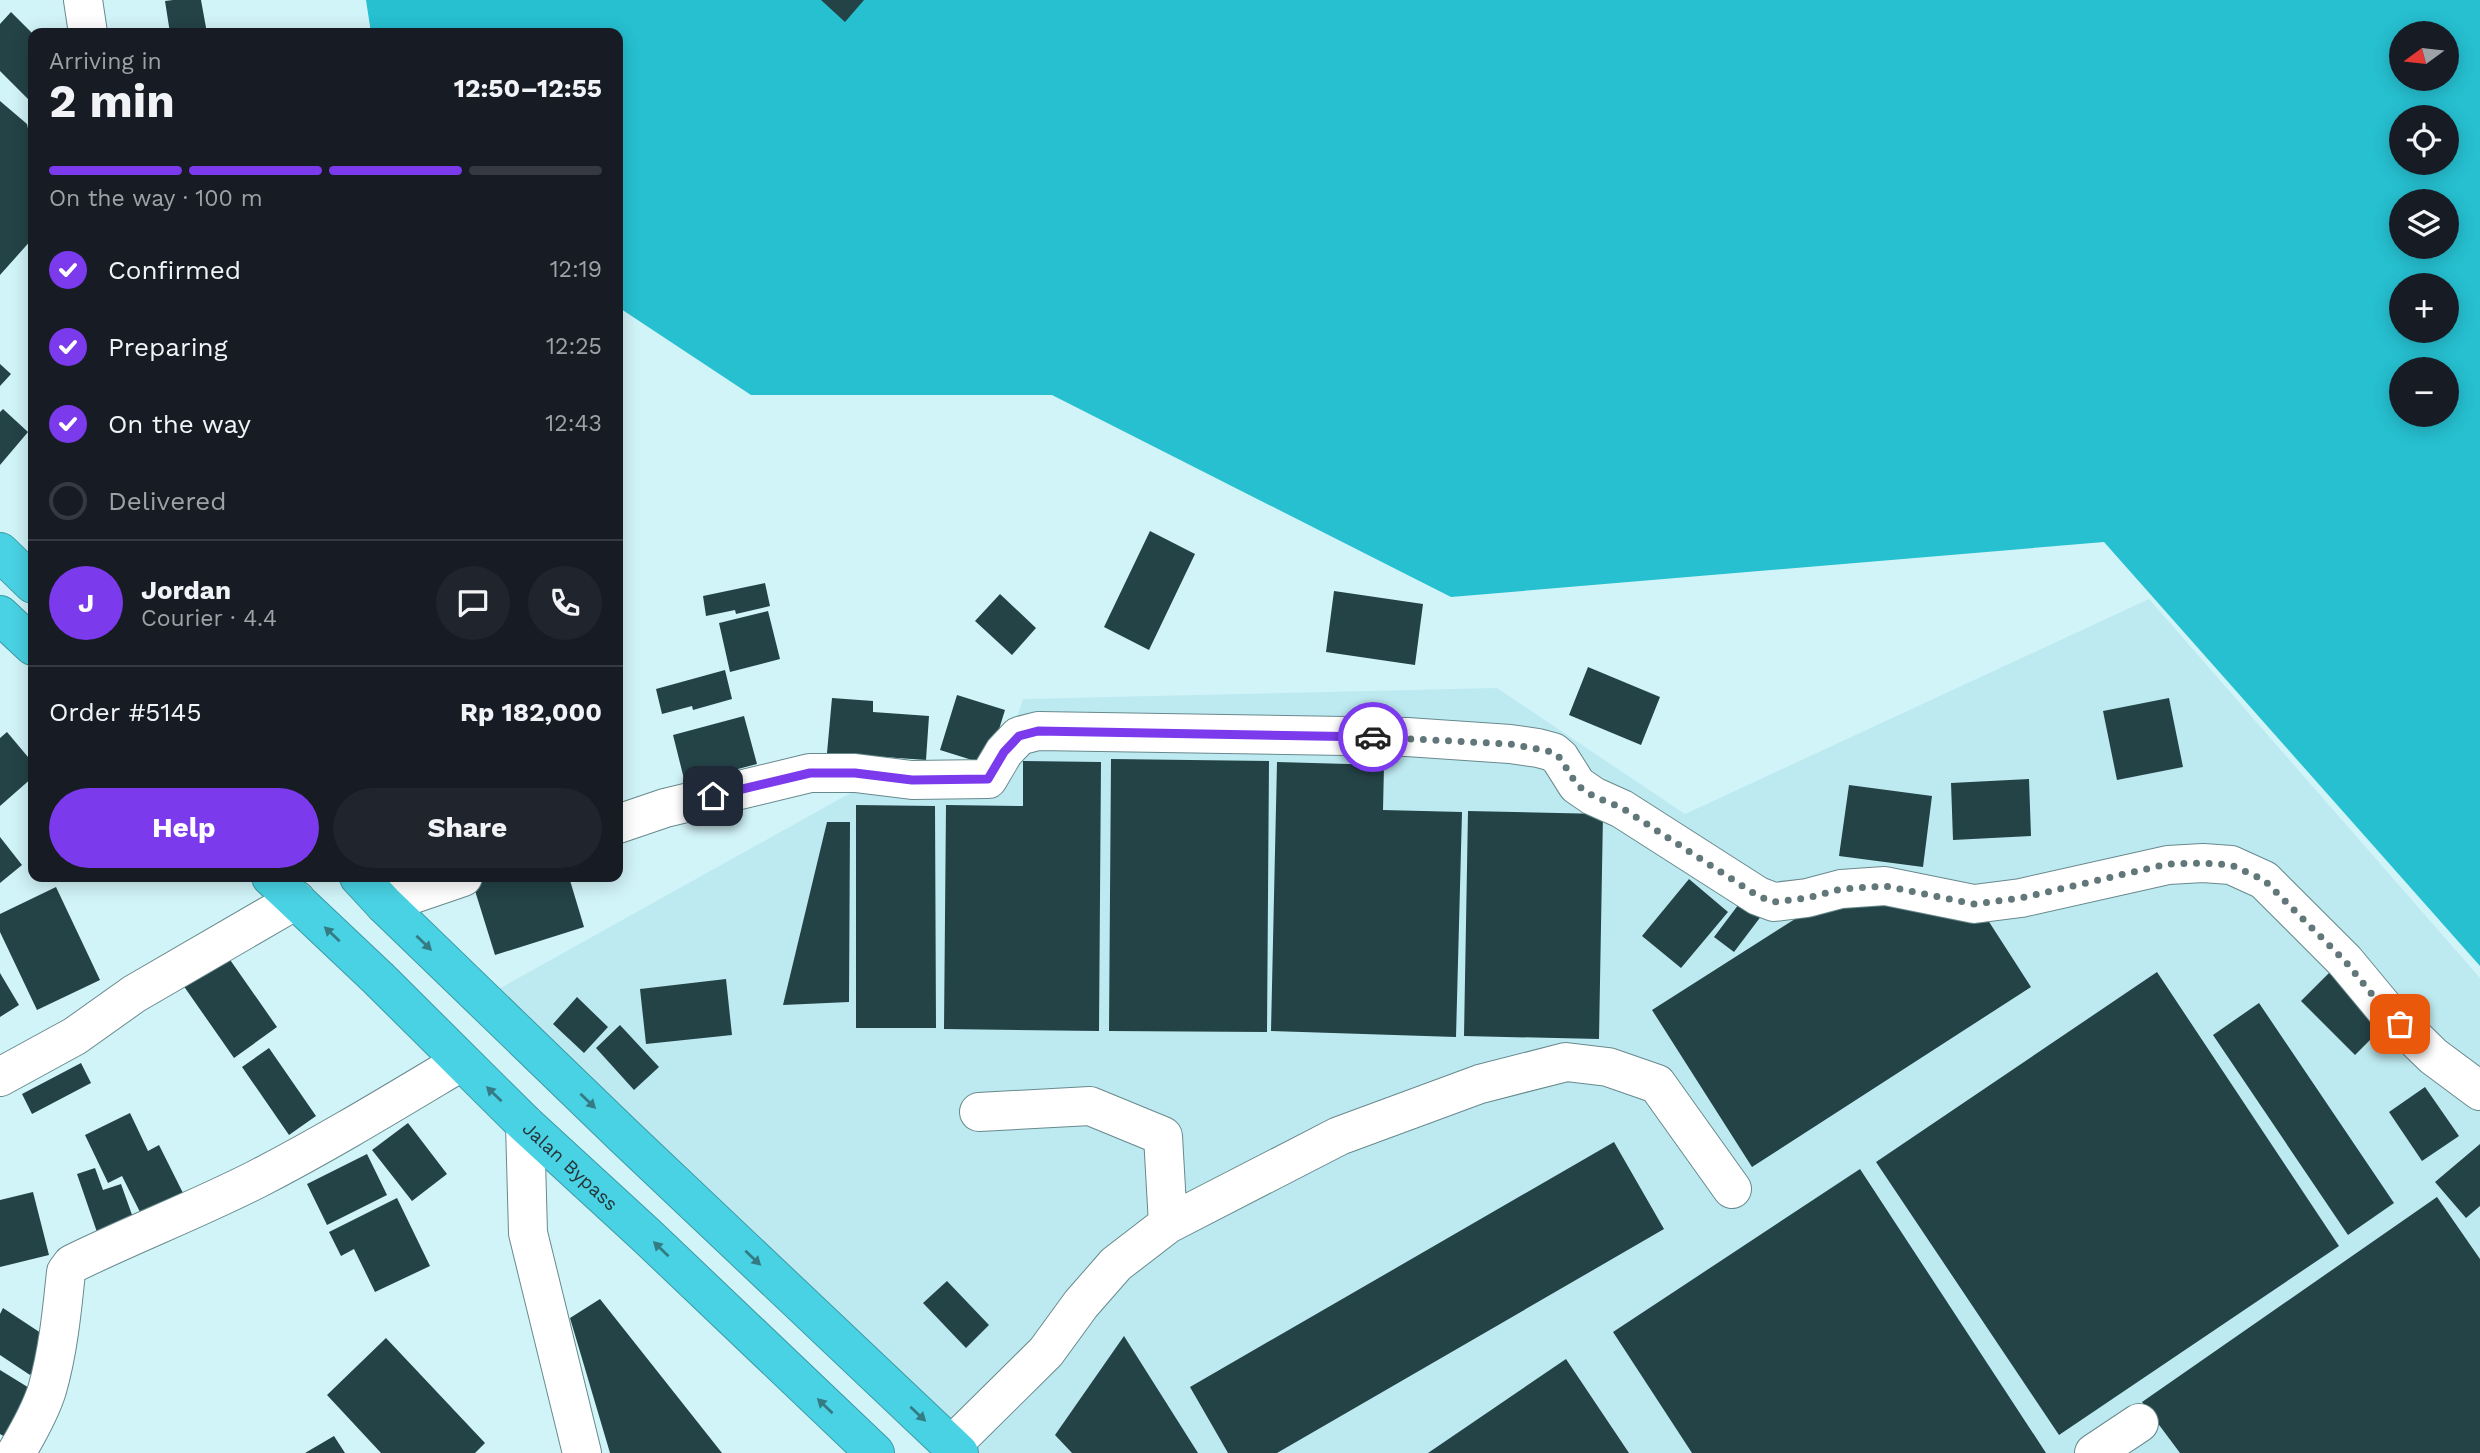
<!DOCTYPE html>
<html lang="en">
<head>
<meta charset="utf-8">
<style>
	body { margin:0; font-family:"Work Sans",sans-serif; background:#20242c; color:#f1f3f6; height:100vh; display:flex; flex-direction:column; font-size:26px; white-space:nowrap }
	* { box-sizing:border-box; margin:0 }
	p { font-size:23px; color:#9ea1a6 }
	.icon { flex:none; width:38px; height:38px; fill:none; stroke:currentColor; stroke-width:2; stroke-linecap:round; stroke-linejoin:round }
	.map { position:relative; flex:1; overflow:hidden }
	.sheet { position:absolute; left:28px; top:28px; width:595px; height:854px; display:flex; flex-direction:column; background:#171b24; border-radius:14px; box-shadow:0 4px 18px #0003 }
	.sheet>* { flex:none }
	.needle { width:46px; rotate:255deg }
	.controls { position:absolute; left:2389px; top:21px; display:grid; gap:14px }
	.controls a { display:grid; place-items:center; width:70px; height:70px; border-radius:50%; background:#171b24; box-shadow:0 4px 18px #0003; font-size:35px }
	.pin { position:absolute; display:grid; place-items:center; width:60px; height:60px; color:#fff; margin:-30px; border-radius:14px; box-shadow:0 4px 10px #0006 }
	.courier { position:absolute; display:grid; place-items:center; width:70px; height:70px; margin:-35px; border:5px solid #7c3aed; border-radius:50%; background:#fff; color:#222; box-shadow:0 2px 9px #0007 }
	.headline em { font-style:normal; font-weight:700 }
	.headline div { display:flex; flex-direction:column-reverse }
	.headline { display:flex; align-items:center; justify-content:space-between; height:119px; padding:0 21px }
	h1 { font-size:46px; font-weight:700; line-height:52px }
	.bar { display:grid; grid-template-columns:repeat(4,1fr); gap:10px 7px; align-content:center; height:84px; padding:0 21px }
	.bar i { height:9px; border-radius:5px; background:#363941 }
	.bar .current { background:#7c3aed }
	.bar p { grid-column:span 4 }
	.line { display:flex; align-items:center; gap:18px; padding:0 21px; border-top:2px solid #363941 }
	.line div { flex:1 }
	.round { display:grid; place-items:center; flex:none; width:74px; height:74px; border-radius:37px; background:#20242c }
	ol { padding:0 21px; list-style:none }
	li { display:flex; align-items:center; gap:21px; height:77px }
	li p { margin-inline-start:auto }
	li .icon { padding:7px; border-radius:50%; background:#7c3aed; color:#fff; stroke-width:4 }
	li:last-child { color:#9ea1a6 }
	li i { width:38px; height:38px; border:4px solid #363941; border-radius:50% }
	.action { display:flex; gap:14px; margin-top:auto; padding:14px 21px }
	.action a { flex:1; height:80px; border-radius:42px; background:#7c3aed; color:#fff; font-size:28px; font-weight:700; line-height:80px; text-align:center }
	.action a+a { background:#20242c; color:#f1f3f6 }
	.map>svg:first-child { display:block }
	.built { fill:#bdeaf0 }
	.forest { fill:#26c0d1; fill-rule:evenodd }
	.building { fill:#244347 }
	.lines { fill:none; stroke-linecap:round; stroke-linejoin:round }
	.minor-casing { stroke:#68898d; stroke-width:40 }
	.highway-casing { stroke:#3c9ba6; stroke-width:40 }
	.minor { stroke:#fff; stroke-width:38 }
	.highway { stroke:#48d2e3; stroke-width:38 }
	.oneway { fill:#357b84 }
	.done { stroke:#62777a; stroke-width:7; stroke-dasharray:0 12.6 }
	.route { stroke:#7c3aed; stroke-width:9 }
	.labels { text-anchor:middle; dominant-baseline:central; stroke-width:7; stroke-linejoin:round; paint-order:stroke }
	.street-label { font-size:19px; fill:#263436; stroke:#d1f4f9 }
</style>
</head>
<body>
<div class="map">
<svg width="2480" height="1453" viewBox="0 0 2480 1453">
	<rect width="100%" height="100%" fill="#d1f4f9"/>
	<path class="built" d="M2149 599 2480 978V1453H940L470 1005 861 787 995 783 1023 699 1497 688 1685 814Z"/>
	<path class="forest" d="M366 0H2480V966L2104 542 1451 597 1052 395H751L618 307V33H371ZM2401 33H2446V79H2401ZM2401 117H2446V163H2401ZM2401 201H2446V247H2401ZM2401 285H2446V331H2401ZM2401 369H2446V415H2401Z"/>
	<path class="building" d="M173 0H201L207 33H170L165 1Z
		M821 0H864L845 22Z
		M11 12 33 34V104L0 71V24Z
		M0 101 27 124 33 151V238L0 275Z
		M0 364 11 374 0 386Z
		M3 409 28 432 0 465V412Z
		M1150 531 1195 554 1149 650 1104 627Z
		M765 583 770 606 736 614 735 610 706 616 703 596Z
		M1334 591 1423 604 1415 665 1326 652Z
		M1000 594 1036 628 1012 655 975 621Z
		M768 611 780 659 730 672 719 623Z
		M1588 667 1660 697 1641 745 1569 715Z
		M725 670 732 699 693 710 692 706 662 714 656 689Z
		M957 695 1005 710 988 765 940 750Z
		M832 698 873 701V712L929 716 926 760 827 753Z
		M2169 698 2183 767 2117 780 2103 711Z
		M744 716 757 764 685 783 673 735Z
		M7 732 33 763V777L0 806V738Z
		M1111 759 1269 761 1267 1032 1109 1031Z
		M1023 761 1101 762 1099 1031 944 1029 946 805 1023 806Z
		M1277 762 1384 765 1383 810 1462 812 1456 1037 1271 1031Z
		M2029 779 2031 836 1953 840 1951 783Z
		M1849 785 1932 796 1923 867 1839 856Z
		M856 805 935 806 936 1028H856Z
		M1468 811 1603 814 1599 1039 1464 1036Z
		M827 822H850L849 1002 783 1005Z
		M0 837 22 865 0 883Z
		M486 877H569L584 927 495 955 472 881Z
		M1689 879 1728 912 1681 968 1642 936Z
		M56 887 100 980 37 1010 0 932V914Z
		M1888 895 1984 914 2031 987 1752 1167 1652 1010 1795 919Z
		M1745 896 1765 911 1734 952 1714 937Z
		M219 944 277 1027 234 1058 176 975Z
		M2335 967 2388 1022 2355 1055 2301 1001Z
		M2157 972 2339 1246 2059 1435 1876 1162Z
		M0 973 19 1005 0 1017Z
		M726 979 732 1035 646 1044 640 989Z
		M577 997 608 1027 584 1053 553 1024Z
		M2259 1003 2394 1203 2348 1235 2213 1035Z
		M620 1025 659 1067 634 1090 596 1048Z
		M269 1048 316 1116 289 1135 242 1067Z
		M81 1063 91 1083 32 1114 22 1094Z
		M2425 1087 2459 1136 2422 1161 2389 1112Z
		M130 1113 148 1151 159 1145 189 1205 147 1226 122 1176 108 1183 85 1135Z
		M408 1123 447 1174 412 1201 372 1150Z
		M1614 1142 1664 1229 1277 1453H1228L1190 1387Z
		M2480 1144V1206L2466 1218 2435 1182Z
		M367 1154 387 1195 327 1225 307 1184Z
		M95 1168 103 1190 121 1184 136 1226 99 1238 77 1174Z
		M1860 1169 2046 1453H1692L1613 1332Z
		M33 1192 49 1255 0 1267V1200Z
		M2437 1197 2480 1259V1453H2180L2142 1402Z
		M397 1198 430 1266 375 1292 354 1249 341 1256 329 1232Z
		M947 1281 989 1325 966 1348 923 1303Z
		M600 1299 722 1453H610L570 1318Z
		M3 1308 53 1341 30 1375 0 1355V1314Z
		M1124 1336 1198 1453H1072L1055 1435Z
		M386 1338 485 1443 475 1453H381L327 1395Z
		M1566 1359 1629 1453H1428Z
		M0 1370 39 1394 12 1441 0 1434Z
		M334 1436 345 1453H305Z"/>
	<g class="lines">
		<g class="minor-casing">
			<path id="minor" d="M83 0 88 33
				M618 824 665 808 810 773H855L912 780 988 779 1004 752 1019 736 1038 731 1407 737 1510 744 1538 748 1553 752 1560 758 1577 785 1593 796 1622 809 1758 896 1774 902 1807 898 1841 889 1885 886 1974 904 2021 898 2168 865 2203 863 2231 865 2264 880 2345 961 2384 1008 2433 1056 2480 1091
				M384 904 463 877
				M0 1077 75 1036 134 994 296 900
				M979 1112 1090 1106 1163 1136 1168 1224
				M525 1124 528 1233 582 1453
				M951 1446 1046 1352 1081 1304 1116 1264 1168 1224 1339 1136 1480 1084 1566 1062 1608 1067 1657 1084 1732 1189
				M16 1453C28 1433 40 1412 47 1390 58 1352 62 1311 66 1272L72 1264C133 1234 196 1210 257 1179 327 1143 394 1102 461 1062
				M2094 1453 2139 1423"/>
		</g>
		<g class="highway-casing">
			<g id="highway">
				<path d="M0 552 33 584"/>
				<path d="M0 615 33 646"/>
				<path id="s1" d="M271 877 378 978 525 1124 647 1236 875 1453"/>
				<path d="M359 877 384 904 623 1135 959 1453"/>
			</g>
		</g>
		<use href="#minor" class="minor"/>
		<use href="#highway" class="highway"/>
	</g>
	<defs><path id="oneway-solid" d="M-6-.8H1V-3.2L6.5 0L1 3.2V.8H-6Z" transform="scale(1.75)"/></defs>
	<g class="oneway">
		<use href="#oneway-solid" transform="translate(332 934) rotate(-137)"/>
		<use href="#oneway-solid" transform="translate(424 943) rotate(44)"/>
		<use href="#oneway-solid" transform="translate(494 1094) rotate(-136)"/>
		<use href="#oneway-solid" transform="translate(588 1101) rotate(44)"/>
		<use href="#oneway-solid" transform="translate(661 1249) rotate(-136)"/>
		<use href="#oneway-solid" transform="translate(753 1258) rotate(43)"/>
		<use href="#oneway-solid" transform="translate(825 1406) rotate(-136)"/>
		<use href="#oneway-solid" transform="translate(918 1414) rotate(43)"/>
	</g>
	<g class="lines">
		<path class="done" d="M1373 737 1510 744 1553 752 1560 758 1577 785 1593 796 1622 808 1758 896 1774 902 1807 898 1841 889 1885 886 1974 904 2021 898 2168 864 2203 863 2231 865 2264 880 2345 961 2384 1009 2400 1024"/>
		<path class="route" d="M713 796 810 773H855L912 780 988 779 1004 752 1019 736 1038 731 1373 737"/>
	</g>
	<g class="labels">
		<g class="street-label">
			<text stroke="none"><textPath href="#s1" startOffset="416">Jalan Bypass</textPath></text>
		</g>
	</g>
</svg>
<div class="controls">
<a><svg class="needle" viewBox="-14 -14 28 28"><path d="M0-13l5 13h-10z" fill="#e53935"/><path d="M0 13l5-13h-10z" fill="#9ea1a6"/></svg></a>
<a><svg class="icon" aria-label="locate" viewBox="0 0 24 24"><circle cx="12" cy="12" r="6"/><path d="M12 2v4M12 18v4M2 12h4M18 12h4"/></svg></a>
<a><svg class="icon" aria-label="layers" viewBox="0 0 24 24"><path d="M12 4l9 5-9 5-9-5zM3 14l9 5 9-5"/></svg></a>
<a>+</a>
<a>−</a>
</div>
<div class="pin" style="left:2400px;top:1024px;background:#ea580c"><svg class="icon" aria-label="bag" viewBox="0 0 24 24"><path d="M5 8h14l-1 12H6zM9 8a3 3 0 0 1 6 0"/></svg></div>
<div class="pin" style="left:713px;top:796px;background:#1f2937"><svg class="icon" aria-label="home" viewBox="0 0 24 24"><path d="M3 11l9-7 9 7M6 9v11h12V9"/></svg></div>
<div class="courier" style="left:1373px;top:737px"><svg class="icon" aria-label="car" viewBox="0 0 24 24"><path d="M5 17H2v-5l4-1 3-4h7l3 4 3 1v5h-3M9 17h6M6 11h13"/><circle cx="7" cy="17" r="2"/><circle cx="17" cy="17" r="2"/></svg></div>
<section class="sheet">
<div class="headline"><div><h1>2 min</h1><p>Arriving in</p></div><em>12:50–12:55</em></div>
<div class="bar"><i class="current"></i><i class="current"></i><i class="current"></i><i></i><p>On the way · 100 m</p></div>
<ol>
<li><svg class="icon" aria-label="check" viewBox="0 0 24 24"><path d="M5 12l5 5 9-10"/></svg>Confirmed<p>12:19</p></li>
<li><svg class="icon" aria-label="check" viewBox="0 0 24 24"><path d="M5 12l5 5 9-10"/></svg>Preparing<p>12:25</p></li>
<li><svg class="icon" aria-label="check" viewBox="0 0 24 24"><path d="M5 12l5 5 9-10"/></svg>On the way<p>12:43</p></li>
<li><i></i>Delivered</li>
</ol>
<div class="line" style="height:126px"><b class="round" style="background:#7c3aed;color:#fff">J</b><div><b>Jordan</b><p>Courier · 4.4</p></div><a class="round"><svg class="icon" aria-label="chat" viewBox="0 0 24 24"><path d="M4 5h16v11H9l-5 4z"/></svg></a><a class="round"><svg class="icon" aria-label="phone" viewBox="0 0 24 24"><path d="M5 4h4l2 5-3 2q2 4 5 5l2-3 5 2v4C11 20 4 13 5 4z"/></svg></a></div>
<div class="line" style="height:91px"><div>Order #5145</div><b>Rp 182,000</b></div>
<div class="action"><a>Help</a><a>Share</a></div>
</section>
</div>
</body>
</html>
